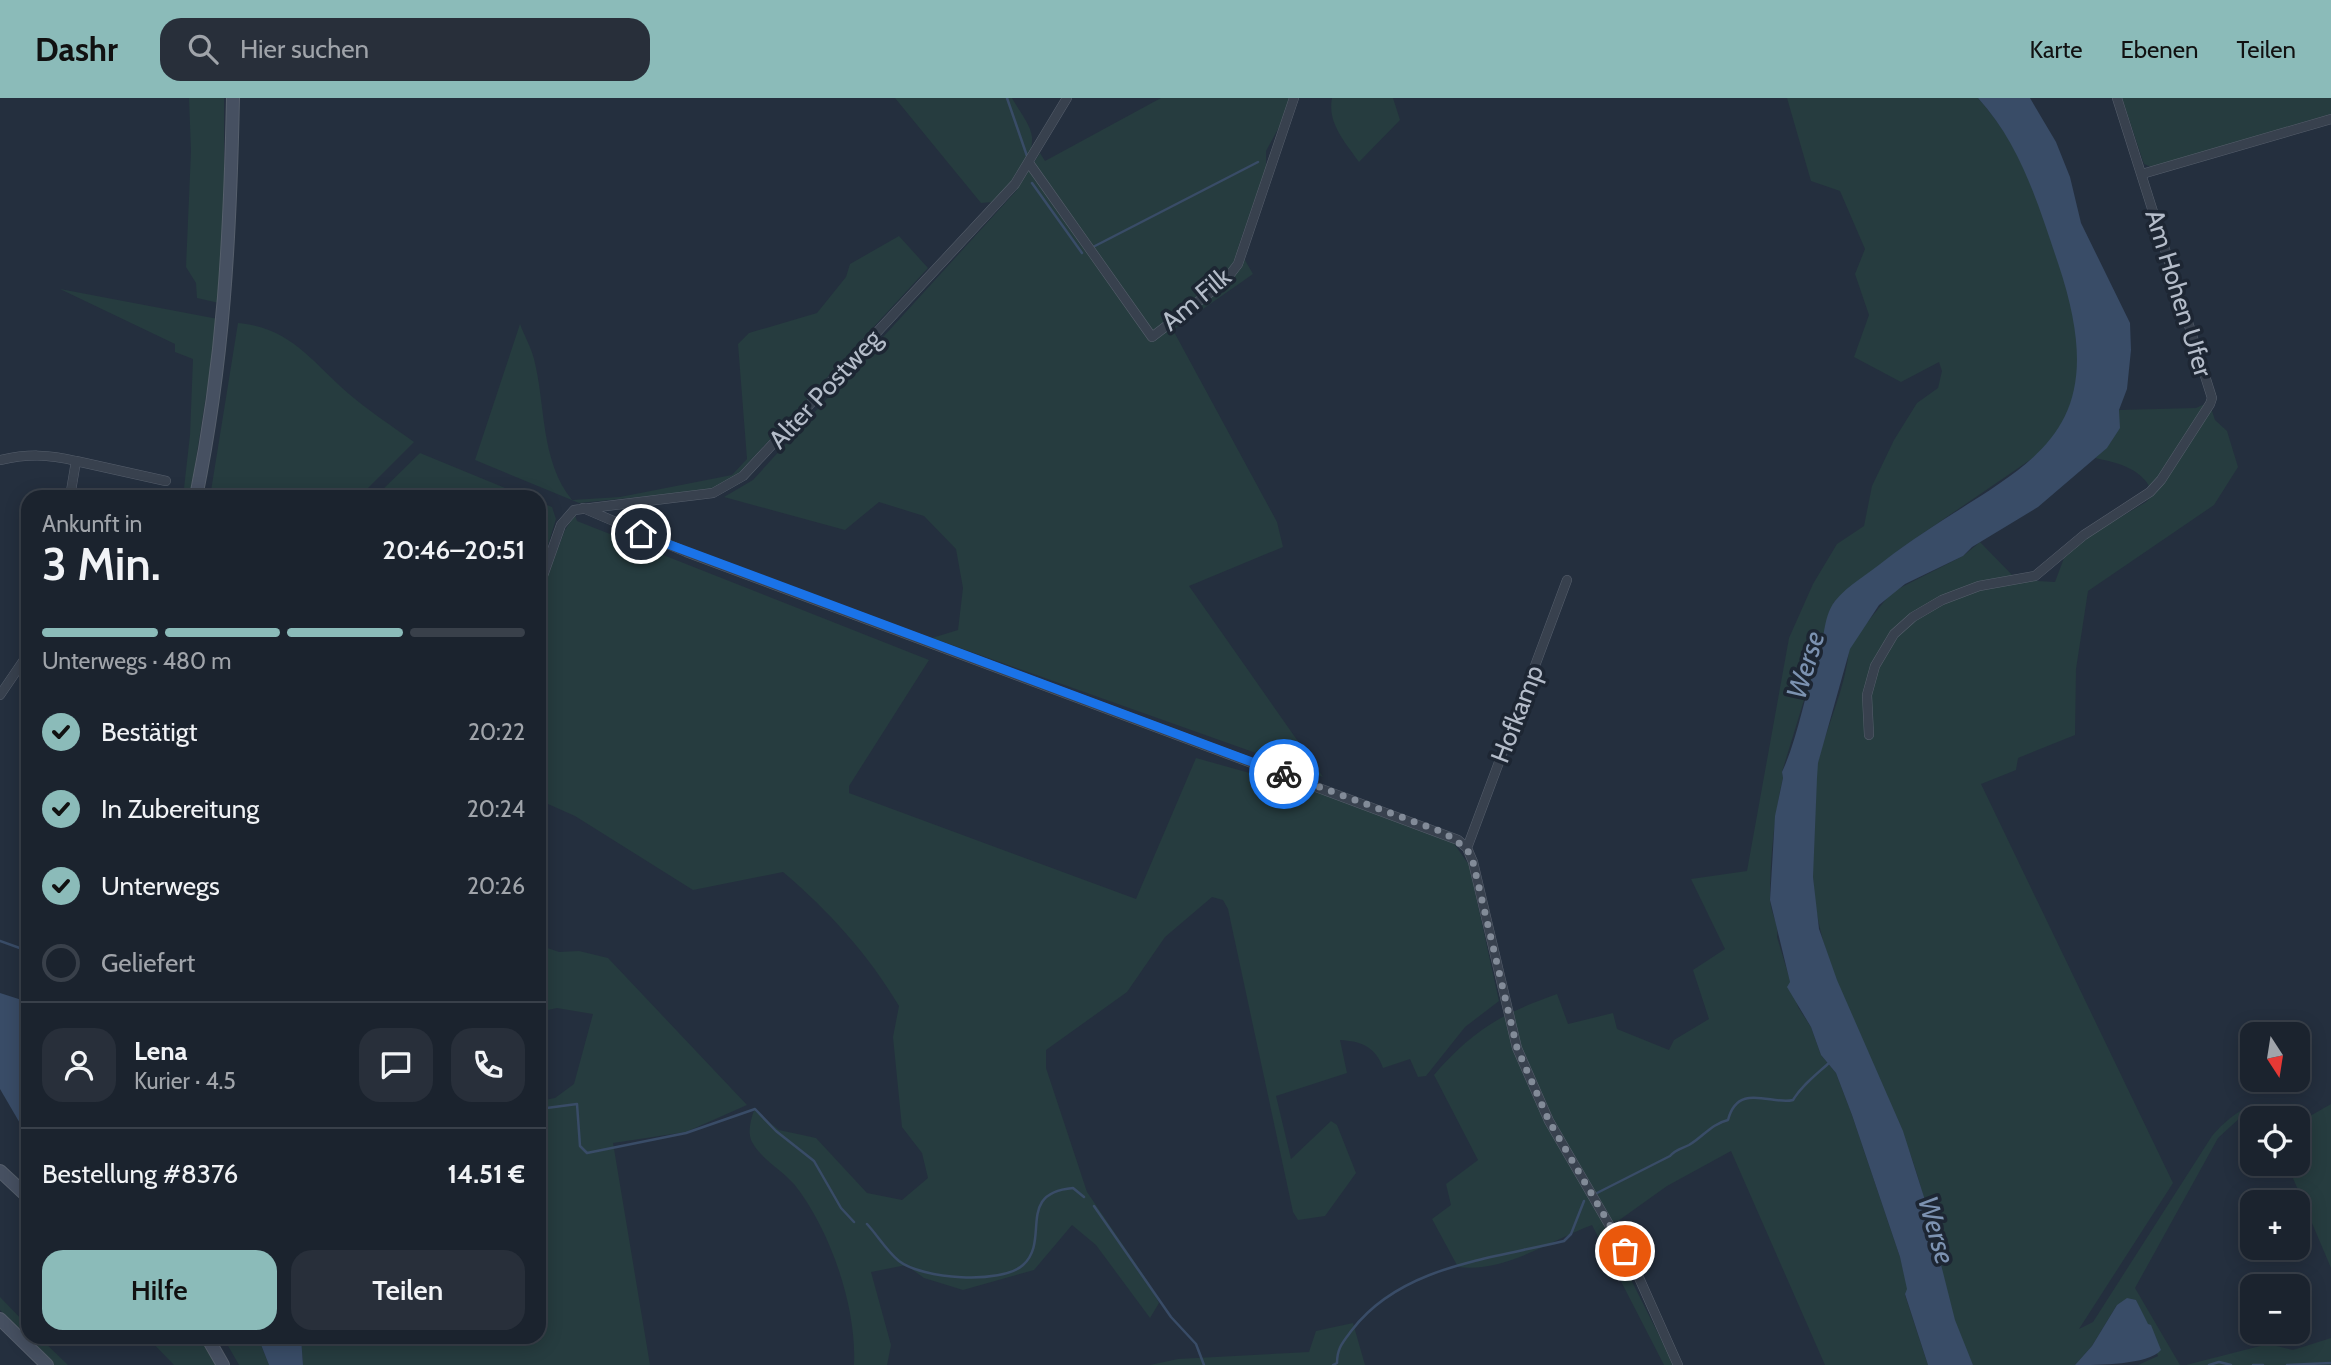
<!DOCTYPE html>
<html lang="de">
<head>
<meta charset="utf-8">
<style>
	body { margin:0; font-family:Cabin,sans-serif; background:#282f3a; color:#f1f3f6; height:100vh; display:flex; flex-direction:column; font-size:26px; white-space:nowrap }
	* { box-sizing:border-box; margin:0 }
	p { font-size:23px; color:#a0a4aa }
	.icon { flex:none; width:38px; height:38px; fill:none; stroke:currentColor; stroke-width:2; stroke-linecap:round; stroke-linejoin:round }
	.map { position:relative; flex:1; overflow:hidden }
	.drawer { position:absolute; left:21px; top:392px; width:525px; height:854px; display:flex; flex-direction:column; background:#1b232e; border-radius:21px; box-shadow:0 4px 18px #0003,0 0 0 2px #39404a }
	.drawer>* { flex:none }
	.needle { width:46px; rotate:168deg }
	.tools { position:absolute; left:2240px; top:924px; display:grid; gap:14px }
	.tools a { display:grid; place-items:center; width:70px; height:70px; border-radius:14px; background:#1b232e; box-shadow:0 4px 18px #0003,0 0 0 2px #39404a; font-size:35px }
	.pin { position:absolute; display:grid; place-items:center; width:60px; height:60px; color:#fff; margin:-30px; border:4px solid #fff; border-radius:50%; box-shadow:0 2px 7px #0007 }
	.courier { position:absolute; display:grid; place-items:center; width:70px; height:70px; margin:-35px; border:5px solid #1a73e8; border-radius:50%; background:#fff; color:#222; box-shadow:0 2px 9px #0007 }
	.summary em { font-style:normal; font-weight:600 }
	.summary div { display:flex; flex-direction:column-reverse }
	.summary { display:flex; align-items:center; justify-content:space-between; height:119px; padding:0 21px }
	h1 { font-size:46px; font-weight:600; line-height:52px }
	.bar { display:grid; grid-template-columns:repeat(4,1fr); gap:10px 7px; align-content:center; height:84px; padding:0 21px }
	.bar i { height:9px; border-radius:5px; background:#39404a }
	.bar .current { background:#8bbbb9 }
	.bar p { grid-column:span 4 }
	.line { display:flex; align-items:center; gap:18px; padding:0 21px; border-top:2px solid #39404a }
	.line div { flex:1 }
	.round { display:grid; place-items:center; flex:none; width:74px; height:74px; border-radius:21px; background:#282f3a }
	ol { padding:0 21px; list-style:none }
	li { display:flex; align-items:center; gap:21px; height:77px }
	li p { margin-inline-start:auto }
	li .icon { padding:7px; border-radius:50%; background:#8bbbb9; color:#111; stroke-width:4 }
	li:last-child { color:#a0a4aa }
	li i { width:38px; height:38px; border:4px solid #39404a; border-radius:50% }
	.cta { display:flex; gap:14px; margin-top:auto; padding:14px 21px }
	.cta a { flex:1; height:80px; border-radius:21px; background:#8bbbb9; color:#111; font-size:28px; font-weight:600; line-height:80px; text-align:center }
	.cta a+a { background:#282f3a; color:#f1f3f6 }
	header { display:flex; align-items:center; gap:42px; box-sizing:border-box; height:98px; padding:0 35px; background:#8bbbb9; color:#111 }
	header strong { font-size:33px }
	nav { display:flex; gap:38px; margin-inline-start:auto; font-size:24px }
	.search { width:490px; height:63px; background:#282f3a; display:flex; align-items:center; gap:18px; box-sizing:border-box; padding:0 24px; border-radius:21px; color:#a0a4aa; font-size:26px }
	.map>svg:first-child { display:block }
	.green { fill:#263c3f }
	.water { fill:#394c67 }
	.lines { fill:none; stroke-linecap:round; stroke-linejoin:round }
	.stream { stroke:#394c67; stroke-width:2.5 }
	.street-casing { stroke:#565f6c; stroke-width:10 }
	.secondary-casing { stroke:#565f6c; stroke-width:14 }
	.street { stroke:#38414e; stroke-width:9 }
	.secondary { stroke:#465061; stroke-width:12 }
	.done { stroke:#828b98; stroke-width:7; stroke-dasharray:0 12.6 }
	.route { stroke:#1a73e8; stroke-width:9 }
	.labels { text-anchor:middle; dominant-baseline:central; stroke-width:7; stroke-linejoin:round; paint-order:stroke }
	.street-label { font-size:26px; fill:#b4bcc9; stroke:#1d2633 }
	.water-label { font-size:28px; font-style:italic; fill:#7c92b1; stroke:#1d2633 }
</style>
</head>
<body>
<header>
<strong>Dashr</strong>
<div class="search"><svg class="icon" aria-label="search" viewBox="0 0 24 24"><circle cx="10" cy="10" r="6"/><path d="M15 15l6 6"/></svg>Hier suchen</div>
<nav><a>Karte</a><a>Ebenen</a><a>Teilen</a></nav>
</header>
<div class="map">
<svg width="2331" height="1267" viewBox="0 0 2331 1267">
	<rect width="100%" height="100%" fill="#242f3e"/>
	<path class="green" d="M189 0H224V120L219 205 197 200 196 185 186 169 191 53Z
		M895 0H1012C1018 11 1031 27 1032 39 1034 64 1008 88 993 104L981 105Z
		M1161 0H1289L1284 20 1266 53V69L1238 150 1253 176 1173 232 1277 424 1283 449 1189 488 1323 679 932 540 958 532 963 490 956 451 924 418 879 404 845 432 724 399 753 382 1016 93 1040 55 1045 63Z
		M1332 0H1393L1400 22 1359 64C1345 44 1327 25 1332 0Z
		M1787 0H1978C1992 16 2005 33 2015 52 2044 103 2084 219 2078 277 2074 306 2062 331 2043 353L1900 451 1834 504 1782 674 1783 680C1774 716 1770 764 1770 802 1771 816 1779 826 1777 839L1798 909 1811 929 1821 957 1836 975 1852 1017 1900 1159 1908 1191 1905 1197 1928 1267H1825L1731 1053 1667 1088 1618 1123 1603 1126 1674 1267H1664L1592 1127C1549 1143 1505 1175 1458 1169L1432 1121 1451 1107 1446 1086 1478 1062 1434 977C1473 932 1501 916 1557 896L1568 926 1613 915 1617 931 1669 952 1674 942 1709 921 1693 872 1725 851 1691 781 1747 773 1789 540 1813 486 1837 446 1864 428 1872 388 1894 342 1917 305 1938 290 1942 273 1939 264 1901 284 1854 259 1869 217 1855 176 1865 151 1840 93 1811 83Z
		M2122 0H2331V16L2151 69 2144 66Z
		M899 138 928 170 737 377 714 390 700 393 579 405 475 362 520 226C524 237 531 249 534 261 546 308 540 362 572 402L620 399 732 377 747 361 738 246 749 235 817 215 846 179 850 166Z
		M60 191 218 221 190 399H183L190 337 193 261 175 254V246Z
		M238 225C291 230 311 263 349 296 369 313 392 328 414 344L359 399H210Z
		M2209 304 2215 322 2227 333 2238 369 2214 407 2088 493 2076 571 2075 637 2018 660 2016 672 1981 686 2173 1085 2079 1231 2093 1224 2212 1038C2233 1014 2260 994 2291 1014L2281 1020H2268L2264 1012 2243 1017 2218 1040 2135 1190 2180 1267H2138L2158 1258 2136 1202 2117 1207 2092 1248 2075 1267H1973C1939 1205 1936 1130 1913 1064 1883 973 1816 875 1813 780 1812 753 1812 689 1818 664 1827 627 1846 589 1849 551L1856 538 1892 494 1963 458 1980 444 2015 480 2030 477 2038 483 2055 484 2064 460 2084 441 2146 404 2153 397C2145 371 2119 365 2095 360 2114 344 2118 336 2119 312L2196 310Z
		M420 355 527 399H375Z
		M539 404 552 409 556 421 539 476Z
		M575 417 577 423 929 562 849 688V695L1136 801 1196 660 1318 694 1453 744 1469 767 1499 903 1465 929 1426 978 1418 979 1410 961 1383 970C1376 949 1361 943 1340 942L1347 975 1276 998 1291 1061 1331 1023 1337 1027 1356 1075 1325 1118 1298 1122 1293 1114 1228 811 1223 802 1212 799 1165 839 1127 894 1046 952V970L1087 1094 1147 1182 1159 1205 1150 1220 1096 1147 1072 1127 1034 1172 963 1192 924 1180 906 1167 871 1174 891 1247 887 1267H854C857 1209 830 1131 794 1086 782 1072 761 1061 752 1044 747 1034 751 1022 754 1012L779 1032 816 1040 867 1095 902 1102 928 1080 922 1055 902 1029 893 939 899 908C868 856 829 813 783 774L693 792 575 718 539 702V499L565 432Z
		M539 847 559 854 579 853 608 860 747 1007 686 1034 613 1045 650 1267H303L301 1239H539V1003L555 1000 574 986 593 916 557 910 539 914Z
		M2331 1006V1170L2287 1066H2298V1025Z
		M0 1199 28 1228V1239H39L68 1267H54L0 1212Z
		M1353 1225 1365 1267H1150L1178 1261 1309 1254 1316 1233Z
		M147 1239H201L216 1267H174Z
		M223 1239H258L269 1267H239Z
		M2331 1240V1267H2186L2268 1246 2293 1252Z"/>
	<path class="water" d="M1978 0H2030L2056 44 2070 79 2081 125 2130 225 2131 252 2127 291 2119 312 2120 330 2107 350 2038 409 1972 449 1963 458 1905 486 1879 507 1850 551 1818 665 1817 680 1813 779 1819 831 1837 882 1903 1033 1924 1099 1955 1222 1973 1267H1928L1905 1196 1907 1191 1900 1159 1852 1017 1836 975 1821 957 1811 929 1787 889 1790 884 1770 802 1775 718 1783 680 1782 674C1798 640 1804 597 1817 564 1825 545 1822 520 1835 503 1848 487 1868 476 1884 463 2010 366 2123 358 2058 165 2038 106 2021 47 1978 0Z
		M0 895 28 904V1039L0 991Z
		M2127 1200 2136 1202 2148 1226 2151 1227 2161 1252C2148 1267 2098 1267 2075 1267L2092 1248 2117 1207Z
		M258 1239H301L303 1267H269Z"/>
	<g class="lines">
		<path class="stream" d="M1007 0 1027 58
			M1032 85 1082 155
			M1093 149 1258 64
			M0 843 28 853
			M539 1011 577 1006 580 1048 587 1055 686 1035 755 1011 776 1033 814 1063 841 1110 854 1124
			M1597 1095 1670 1058C1676 1051 1681 1051 1689 1047 1703 1039 1711 1026 1728 1022 1738 983 1773 1008 1793 1002 1802 987 1817 976 1830 964
			M1094 1108 1171 1219 1196 1246 1204 1267
			M867 1126C878 1138 886 1152 899 1163 922 1181 1001 1187 1023 1167 1051 1142 1015 1095 1073 1090L1084 1099
			M1333 1267 1337 1265C1337 1250 1343 1244 1352 1232 1401 1168 1490 1161 1564 1143L1571 1136 1584 1103
			M2209 1267 2219 1264 2231 1267
			M2253 1267H2263
			M2287 1267 2331 1265"/>
		<g class="street-casing">
			<path id="street" d="M1029 65 1152 239 1225 183 1238 166 1294 0
				M2142 76 2331 21
				M0 362C27 356 48 356 76 363L70 399
				M76 363 166 383
				M583 410 686 454 1458 742 1467 750 1473 764 1517 950 1549 1023 1636 1173 1678 1267
				M539 489 561 427 574 412 713 395 743 378 1015 86 1067 0
				M0 597 28 556
				M1869 637 1867 597 1875 568 1894 536 1913 519 1942 502 1979 488 2035 478 2084 437 2150 394 2161 382 2210 306 2212 300 2117 0
				M1467 750 1567 482"/>
		</g>
		<g class="secondary-casing">
			<path id="secondary" d="M196 399C224 262 230 139 233 0
				M0 1073 28 1099
				M0 1221 47 1267
				M207 1239 223 1267"/>
		</g>
		<use href="#street" class="street"/>
		<use href="#secondary" class="secondary"/>
	</g>
	<g class="lines">
		<path class="done" d="M1284 676 1445 735 1467 751 1473 764 1517 950 1549 1023 1625 1153"/>
		<path class="route" d="M641 436 1284 676"/>
	</g>
	<g class="labels">
		<g class="street-label">
			<text transform="translate(2179 195) rotate(73)">Am Hohen Ufer</text>
			<text transform="translate(1196 201) rotate(-40)">Am Filk</text>
			<text transform="translate(825 291) rotate(-47)">Alter Postweg</text>
			<text transform="translate(1517 616) rotate(-69)">Hofkamp</text>
		</g>
		<g class="water-label">
			<text transform="translate(1805 567) rotate(-73)">Werse</text>
			<text transform="translate(1937 1132) rotate(74)">Werse</text>
		</g>
	</g>
</svg>
<div class="tools">
<a><svg class="needle" viewBox="-14 -14 28 28"><path d="M0-13l5 13h-10z" fill="#e53935"/><path d="M0 13l5-13h-10z" fill="#a0a4aa"/></svg></a>
<a><svg class="icon" aria-label="locate" viewBox="0 0 24 24"><circle cx="12" cy="12" r="6"/><path d="M12 2v4M12 18v4M2 12h4M18 12h4"/></svg></a>
<a>+</a>
<a>−</a>
</div>
<div class="pin" style="left:1625px;top:1153px;background:#ea580c"><svg class="icon" aria-label="bag" viewBox="0 0 24 24"><path d="M5 8h14l-1 12H6zM9 8a3 3 0 0 1 6 0"/></svg></div>
<div class="pin" style="left:641px;top:436px;background:#1f2937"><svg class="icon" aria-label="home" viewBox="0 0 24 24"><path d="M3 11l9-7 9 7M6 9v11h12V9"/></svg></div>
<div class="courier" style="left:1284px;top:676px"><svg class="icon" aria-label="bike" viewBox="0 0 24 24"><circle cx="6" cy="16" r="4"/><circle cx="18" cy="16" r="4"/><path d="M6 16l4-8h5l3 8M10 8l3 8H6M13 5h3"/></svg></div>
<section class="drawer">
<div class="summary"><div><h1>3 Min.</h1><p>Ankunft in</p></div><em>20:46–20:51</em></div>
<div class="bar"><i class="current"></i><i class="current"></i><i class="current"></i><i></i><p>Unterwegs · 480 m</p></div>
<ol>
<li><svg class="icon" aria-label="check" viewBox="0 0 24 24"><path d="M5 12l5 5 9-10"/></svg>Bestätigt<p>20:22</p></li>
<li><svg class="icon" aria-label="check" viewBox="0 0 24 24"><path d="M5 12l5 5 9-10"/></svg>In Zubereitung<p>20:24</p></li>
<li><svg class="icon" aria-label="check" viewBox="0 0 24 24"><path d="M5 12l5 5 9-10"/></svg>Unterwegs<p>20:26</p></li>
<li><i></i>Geliefert</li>
</ol>
<div class="line" style="height:126px"><a class="round"><svg class="icon" aria-label="person" viewBox="0 0 24 24"><circle cx="12" cy="8" r="4"/><path d="M4 21q1-7 8-7t8 7"/></svg></a><div><b>Lena</b><p>Kurier · 4.5</p></div><a class="round"><svg class="icon" aria-label="chat" viewBox="0 0 24 24"><path d="M4 5h16v11H9l-5 4z"/></svg></a><a class="round"><svg class="icon" aria-label="phone" viewBox="0 0 24 24"><path d="M5 4h4l2 5-3 2q2 4 5 5l2-3 5 2v4C11 20 4 13 5 4z"/></svg></a></div>
<div class="line" style="height:91px"><div>Bestellung #8376</div><b>14.51 €</b></div>
<div class="cta"><a>Hilfe</a><a>Teilen</a></div>
</section>
</div>
</body>
</html>
